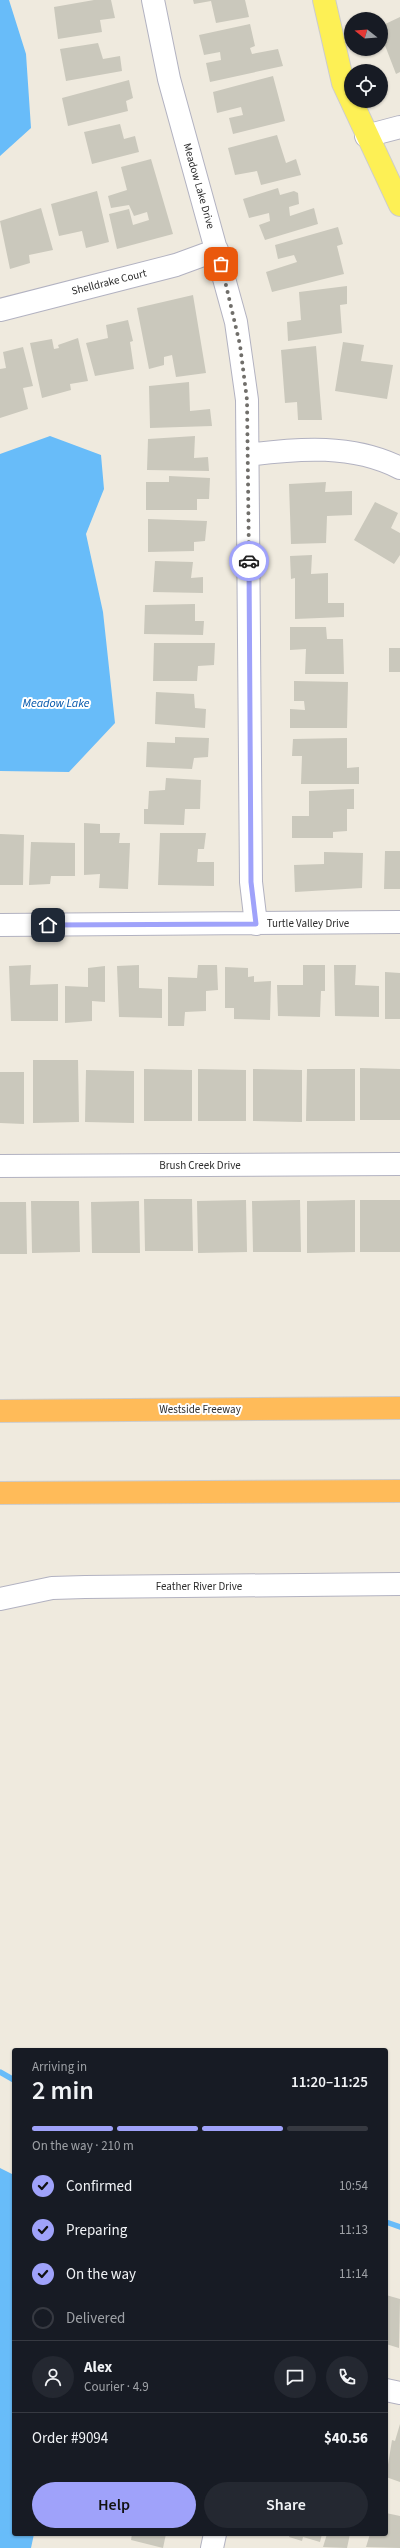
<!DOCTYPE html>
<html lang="en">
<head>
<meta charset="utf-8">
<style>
	body { margin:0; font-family:"Source Sans 3",sans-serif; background:#242831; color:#f1f3f6; height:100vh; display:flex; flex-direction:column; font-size:15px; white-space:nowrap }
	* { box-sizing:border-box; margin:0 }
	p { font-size:13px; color:#9ea1a6 }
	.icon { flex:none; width:22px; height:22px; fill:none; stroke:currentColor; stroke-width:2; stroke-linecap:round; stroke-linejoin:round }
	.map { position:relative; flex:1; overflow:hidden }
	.drawer { position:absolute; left:12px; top:2048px; width:376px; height:488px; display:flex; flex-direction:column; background:#171b24; border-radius:4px; box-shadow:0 1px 3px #0004 }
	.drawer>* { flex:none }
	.needle { width:26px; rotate:287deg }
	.controls { position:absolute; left:344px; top:12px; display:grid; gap:8px }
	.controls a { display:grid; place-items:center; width:44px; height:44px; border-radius:50%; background:#171b24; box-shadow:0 1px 3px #0004; font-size:20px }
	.pin { position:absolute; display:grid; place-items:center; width:34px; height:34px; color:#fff; margin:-17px; border-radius:8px; box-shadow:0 2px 6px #0006 }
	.courier { position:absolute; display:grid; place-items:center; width:40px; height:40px; margin:-20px; border:3px solid #9fa2fa; border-radius:50%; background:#fff; color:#222; box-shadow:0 1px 5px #0007 }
	.headline em { font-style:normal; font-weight:600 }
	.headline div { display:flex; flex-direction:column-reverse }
	.headline { display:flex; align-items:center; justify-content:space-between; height:68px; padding:0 20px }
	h1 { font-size:26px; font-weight:600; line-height:30px }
	.bar { display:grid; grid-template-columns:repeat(4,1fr); gap:6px 4px; align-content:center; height:48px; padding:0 20px }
	.bar i { height:5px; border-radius:3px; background:#363941 }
	.bar .selected { background:#9fa2fa }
	.bar p { grid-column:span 4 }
	.line { display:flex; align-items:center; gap:10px; padding:0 20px; border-top:1px solid #363941 }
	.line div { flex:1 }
	.round { display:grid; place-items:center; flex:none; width:42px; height:42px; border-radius:21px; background:#242831 }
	ol { padding:0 20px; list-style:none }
	li { display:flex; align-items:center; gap:12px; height:44px }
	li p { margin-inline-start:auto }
	li .icon { padding:4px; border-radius:50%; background:#9fa2fa; color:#111; stroke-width:4 }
	li:last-child { color:#9ea1a6 }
	li i { width:22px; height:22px; border:2px solid #363941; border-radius:50% }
	.cta { display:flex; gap:8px; margin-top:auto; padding:8px 20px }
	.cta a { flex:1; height:46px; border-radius:24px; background:#9fa2fa; color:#111; font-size:16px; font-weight:600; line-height:46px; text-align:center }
	.cta a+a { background:#242831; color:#f1f3f6 }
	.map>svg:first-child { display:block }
	.water { fill:#68bcf9 }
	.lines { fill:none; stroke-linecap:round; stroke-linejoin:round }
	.stream { stroke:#68bcf9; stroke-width:5.5 }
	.building { fill:#cac8bc }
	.minor-casing { stroke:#b2b2c1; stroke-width:24 }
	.major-casing { stroke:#ccc; stroke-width:24 }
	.highway-casing { stroke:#ccc; stroke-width:24 }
	.minor { stroke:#fff; stroke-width:22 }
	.major { stroke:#fdf055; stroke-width:22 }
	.highway { stroke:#ffbb59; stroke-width:22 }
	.done { stroke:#706e6a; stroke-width:4; stroke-dasharray:0 7.2 }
	.route { stroke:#9fa2fa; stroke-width:5 }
	.labels { text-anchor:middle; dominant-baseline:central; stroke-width:4; stroke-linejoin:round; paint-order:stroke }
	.street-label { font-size:11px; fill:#2c2c2c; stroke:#fff }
	.water-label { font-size:12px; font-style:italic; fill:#0256ab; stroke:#fff }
</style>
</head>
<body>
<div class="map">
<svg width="400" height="2548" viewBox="0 0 400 2548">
	<rect width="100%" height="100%" fill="#efeade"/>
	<path class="water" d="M0 0H9L26 54 31 128 0 156Z
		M50 436 101 455 104 489 86 534 103 612 115 723 69 772 0 771V454Z
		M0 2168 14 2175V2534H34L31 2548H0Z"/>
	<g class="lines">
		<path class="stream" d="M0 2072 14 2080
			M386 2222 400 2227"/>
	</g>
	<path class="building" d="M94 0H111L115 18 100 20 102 32 58 39 54 7Z
		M193 0H245L249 17 216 23 211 1 194 4Z
		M400 17V72L396 74 381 35V26Z
		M250 24 255 46 250 48 252 54 278 49 283 66 210 82 206 63 221 60 220 52 204 55 199 35Z
		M98 43 103 59 120 56 122 71 66 81 60 49Z
		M273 76 285 121 233 134 229 118 243 115 241 107 217 113 213 92Z
		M129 80 133 98 126 101 128 111 68 126 62 98Z
		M120 124 124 139 135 136 139 152 92 164 84 132Z
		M277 135 286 163 296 159 301 175 261 185 257 171 235 175 228 148Z
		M151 159 173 234 117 249 109 214 129 209 133 225 149 220 147 212 134 216 129 205 111 208 108 196 127 190 121 167Z
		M278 188 280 195 294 191 298 193 299 204 289 207 290 216 314 208 318 224 265 240 259 225 270 221 269 213 249 218 243 199Z
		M97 191 109 242 86 248 82 231 59 236 51 204Z
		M41 208 53 250 29 255 30 263 10 269 0 221Z
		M338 227 343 244 337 246 344 274 272 292 266 272 297 262 294 255 278 259 275 245Z
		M347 286V304L340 305 342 333 288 341 287 322 301 320 299 292Z
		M193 295 206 373 176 377 172 355 164 357V365L149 369 137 308Z
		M128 320 133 341 130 342 134 369 95 376 86 343 108 338 106 325Z
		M78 338 88 381 70 384 71 390 42 398 30 343 52 339 54 349 59 348 58 345Z
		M343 342 364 345 361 361 393 365 387 399 335 391Z
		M316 346 322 420H298L297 402 285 403 281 350Z
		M23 347 33 386 23 388 28 409 0 418V369L6 368 3 352Z
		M189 382 190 411 210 409 212 426 150 428 149 386Z
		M195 436 194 458 208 457 209 471 147 470 148 439Z
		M169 476 210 478 209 499H197V510H146V482H169Z
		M326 482 325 492 352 491V515L327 516 326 543 291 544 289 484Z
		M375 502 398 513 391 528 400 533V555L394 564 354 540Z
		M148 519 207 521 205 541 194 542V551L148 552Z
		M312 555 311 574 328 573V603H344V617L295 619V578L291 579 290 556Z
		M155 561 193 562 191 578 203 577V593L153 592Z
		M195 604V621H204L203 635 144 634 145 605Z
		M290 627H326L327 639H343L344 674H305L306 649 290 650Z
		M154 643H215L214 665 198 666 197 681H153Z
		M389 648H400V672H389Z
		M294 681 348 682 347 728H290V709L305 710 304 701H294Z
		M156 692 194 694 195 708 206 709 205 728 155 724Z
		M175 737 209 738 208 757 194 758 192 769 146 767 147 742 175 743Z
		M347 738V768L359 767V784H301L302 756H292L293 739Z
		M166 778 201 780 200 809H185L184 825 144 824V809H148L149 791 165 790Z
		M354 789V809H347V831L333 832V838H292V816H309V791Z
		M84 823 100 824V833H120L119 843H130L128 889 99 888 100 874 84 875Z
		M160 833H206L204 849H198L197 862H214V886L158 885Z
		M0 834 24 835 23 885H0Z
		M31 842 75 843V876H51L50 884 29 885Z
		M385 851H400V889H384Z
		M324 852 363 853 362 888 295 892 294 865 324 864Z
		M31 965 30 985 58 984V1021H11L9 966Z
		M139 965V988L162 989V1018L119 1017 117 966Z
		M198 965H217L218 990 206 991V1011L185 1012 184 1026H168V977L197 978Z
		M303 965H325V991H321L320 1017 278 1016 277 985H303Z
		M334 965H356L355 985 379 986V1017L335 1016Z
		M105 966V1002L92 1001V1021L65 1023V986L88 987V968Z
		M225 967 248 968V977L254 976V982L271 981 270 1020 234 1019V1008H225Z
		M385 972 400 973V1019H385Z
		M33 1060H78L79 1122 33 1123Z
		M360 1068 400 1069V1120H360Z
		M144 1069 192 1070V1121H144Z
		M198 1069 246 1070V1121H198Z
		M253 1069 302 1070V1122L253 1121Z
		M307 1069H355V1121H306Z
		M86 1070 134 1071V1123L85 1122Z
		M0 1072H24V1124L0 1123Z
		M144 1199H192L193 1251H145Z
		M246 1200 247 1252 198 1253 197 1201Z
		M300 1200 301 1252H253L252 1201Z
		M355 1200V1252L307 1253V1201Z
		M360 1200H400V1252H360Z
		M31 1201H79L80 1252 32 1253Z
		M139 1201 140 1253H92L91 1202Z
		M0 1202H26L27 1254H0Z
		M386 2295 400 2299 399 2348 386 2344Z
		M400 2424V2482L386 2477 392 2440 395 2441Z
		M386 2513 400 2516V2548L366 2547 370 2534H386Z
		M132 2534H166L163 2548 131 2540Z
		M290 2534H322L320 2542 303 2537 302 2541 289 2537Z
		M327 2534H350L347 2548 323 2547Z"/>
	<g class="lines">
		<g class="minor-casing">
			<path id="minor" d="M153 0 169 79 236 322 247 400 251 882 256 924
				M366 136 400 127
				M0 310 176 265 217 250
				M248 455C299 448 353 444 400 468
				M0 925 400 922
				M0 1166 400 1164
				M0 1599 52 1588 85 1587 400 1584
				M386 2390 400 2393
				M212 2548 215 2534"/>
		</g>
		<g class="major-casing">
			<path id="major" d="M324 0 343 83 400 205"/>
		</g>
		<g class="highway-casing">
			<path id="highway" d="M0 1411 400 1408
				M0 1493 400 1491"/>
		</g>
		<use href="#minor" class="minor"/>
		<use href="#major" class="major"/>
		<use href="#highway" class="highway"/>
	</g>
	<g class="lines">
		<path class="done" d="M221 264 240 345 247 400 249 561"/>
		<path class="route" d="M48 925 256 924 251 882 249 561"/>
	</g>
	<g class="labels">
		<g class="street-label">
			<text transform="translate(199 186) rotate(74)">Meadow Lake Drive</text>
			<text transform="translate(109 282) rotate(-14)">Shelldrake Court</text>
			<text x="308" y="923">Turtle Valley Drive</text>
			<text x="200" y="1165">Brush Creek Drive</text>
			<text x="200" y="1409">Westside Freeway</text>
			<text x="199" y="1586">Feather River Drive</text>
		</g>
		<g class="water-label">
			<text x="56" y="703">Meadow Lake</text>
		</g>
	</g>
</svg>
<div class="controls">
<a><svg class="needle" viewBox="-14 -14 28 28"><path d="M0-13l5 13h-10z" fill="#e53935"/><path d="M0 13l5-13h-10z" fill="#9ea1a6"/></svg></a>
<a><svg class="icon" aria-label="locate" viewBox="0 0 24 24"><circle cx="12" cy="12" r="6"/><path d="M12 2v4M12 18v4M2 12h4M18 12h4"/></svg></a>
</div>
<div class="pin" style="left:221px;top:264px;background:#ea580c"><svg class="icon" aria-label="bag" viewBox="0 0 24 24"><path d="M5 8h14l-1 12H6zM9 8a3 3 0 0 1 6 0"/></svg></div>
<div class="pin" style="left:48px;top:925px;background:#1f2937"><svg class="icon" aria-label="home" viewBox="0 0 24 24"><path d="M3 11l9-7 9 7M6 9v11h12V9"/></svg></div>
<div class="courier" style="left:249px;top:561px"><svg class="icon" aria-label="car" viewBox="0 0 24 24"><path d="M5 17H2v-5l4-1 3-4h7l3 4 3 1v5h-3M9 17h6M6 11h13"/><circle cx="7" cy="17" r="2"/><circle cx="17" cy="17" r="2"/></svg></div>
<section class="drawer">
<div class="headline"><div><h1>2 min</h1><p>Arriving in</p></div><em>11:20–11:25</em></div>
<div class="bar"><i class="selected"></i><i class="selected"></i><i class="selected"></i><i></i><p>On the way · 210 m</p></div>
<ol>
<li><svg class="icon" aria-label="check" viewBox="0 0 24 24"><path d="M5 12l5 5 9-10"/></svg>Confirmed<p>10:54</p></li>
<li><svg class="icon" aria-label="check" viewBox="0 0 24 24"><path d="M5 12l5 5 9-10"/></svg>Preparing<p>11:13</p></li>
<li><svg class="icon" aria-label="check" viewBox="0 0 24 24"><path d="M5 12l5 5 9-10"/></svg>On the way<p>11:14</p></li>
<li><i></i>Delivered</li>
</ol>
<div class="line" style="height:72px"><a class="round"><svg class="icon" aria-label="person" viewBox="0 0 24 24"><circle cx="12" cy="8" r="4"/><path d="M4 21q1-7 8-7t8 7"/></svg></a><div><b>Alex</b><p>Courier · 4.9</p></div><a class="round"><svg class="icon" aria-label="chat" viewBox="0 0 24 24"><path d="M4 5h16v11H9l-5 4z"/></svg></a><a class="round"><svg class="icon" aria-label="phone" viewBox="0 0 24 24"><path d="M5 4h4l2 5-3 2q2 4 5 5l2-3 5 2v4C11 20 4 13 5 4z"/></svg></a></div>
<div class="line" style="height:52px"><div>Order #9094</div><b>$40.56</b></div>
<div class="cta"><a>Help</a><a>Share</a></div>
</section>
</div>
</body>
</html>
